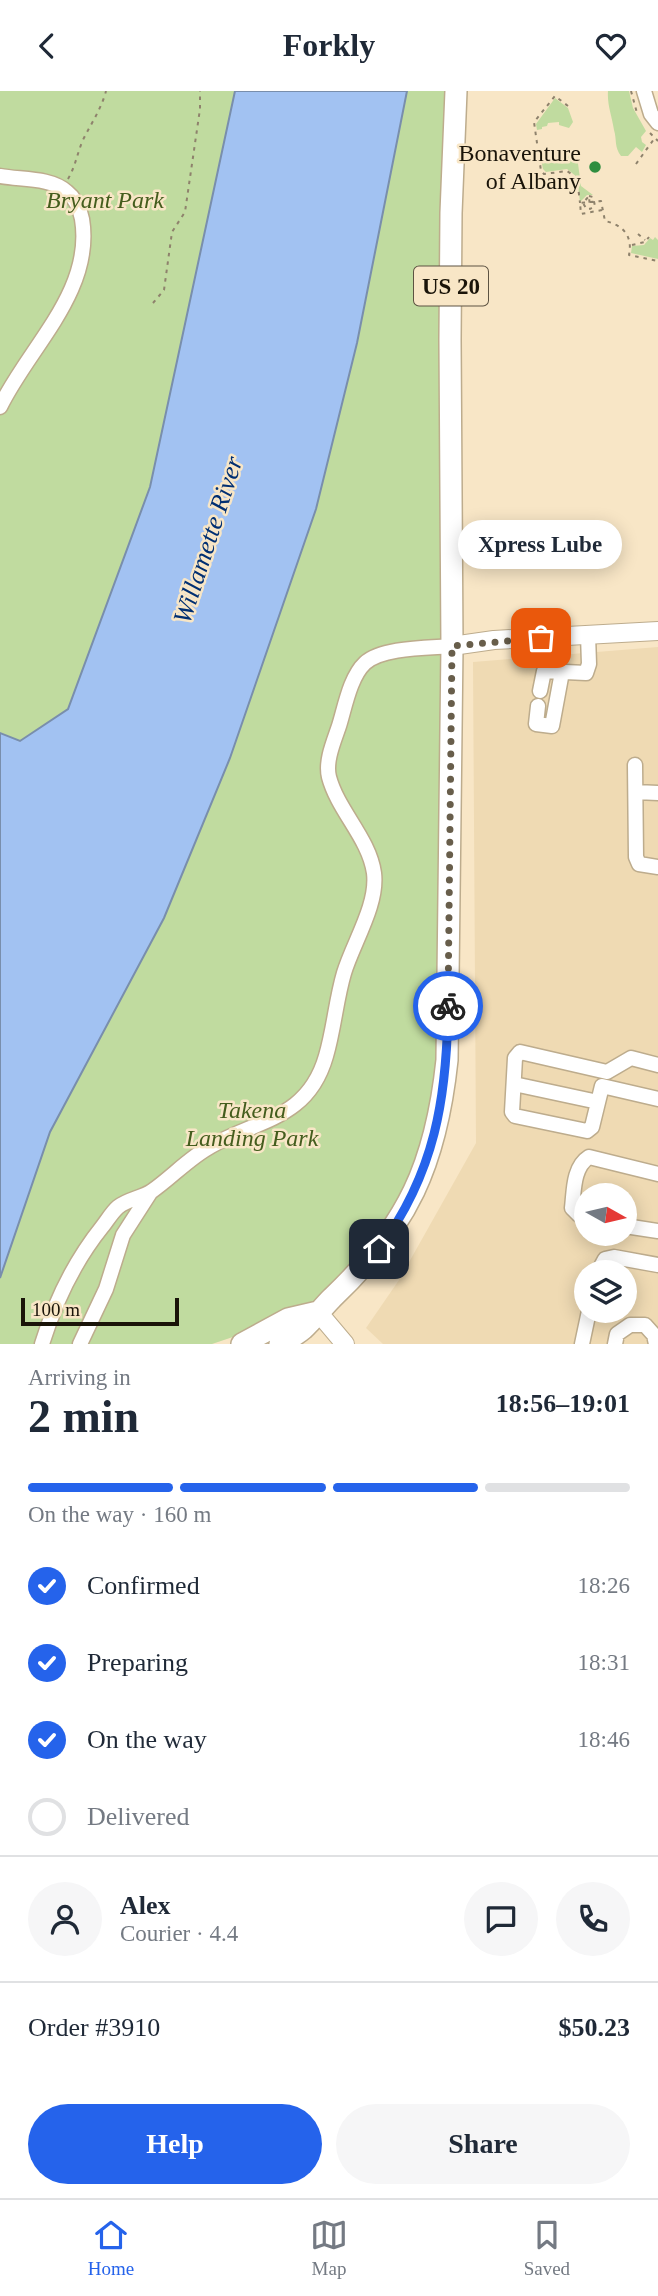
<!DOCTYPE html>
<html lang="en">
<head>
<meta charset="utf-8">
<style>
	body { margin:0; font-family:"Times New Roman",serif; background:#f6f6f7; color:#1f2937; height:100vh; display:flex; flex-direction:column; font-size:26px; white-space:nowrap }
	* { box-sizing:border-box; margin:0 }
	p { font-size:23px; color:#747a83 }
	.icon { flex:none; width:38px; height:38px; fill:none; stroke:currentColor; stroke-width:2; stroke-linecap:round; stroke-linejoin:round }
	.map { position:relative; height:1253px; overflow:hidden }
	.sheet { display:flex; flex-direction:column; background:#fff; flex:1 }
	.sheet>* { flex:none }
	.needle { width:46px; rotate:98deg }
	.tools { position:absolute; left:574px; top:1092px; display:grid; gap:14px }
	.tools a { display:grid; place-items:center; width:63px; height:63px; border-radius:50%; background:#fff; box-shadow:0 4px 18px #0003; font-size:35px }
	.scale { position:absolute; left:21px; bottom:18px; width:158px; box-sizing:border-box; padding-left:7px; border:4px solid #1a1409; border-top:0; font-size:19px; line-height:24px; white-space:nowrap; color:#1a1409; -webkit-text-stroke:5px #f8e6c6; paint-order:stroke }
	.pin { position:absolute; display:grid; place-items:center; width:60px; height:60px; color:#fff; margin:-30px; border-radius:14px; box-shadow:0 4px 10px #0006 }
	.courier { position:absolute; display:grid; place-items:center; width:70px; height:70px; margin:-35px; border:5px solid #2563eb; border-radius:50%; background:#fff; color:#222; box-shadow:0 2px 9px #0007 }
	.bubble { position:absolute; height:49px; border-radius:24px; background:#fff; box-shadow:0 4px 18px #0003; font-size:23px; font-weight:600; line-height:49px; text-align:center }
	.head em { font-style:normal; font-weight:600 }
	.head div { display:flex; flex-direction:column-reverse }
	.head { display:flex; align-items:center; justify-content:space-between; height:119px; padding:0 28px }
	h1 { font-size:46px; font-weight:600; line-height:52px }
	.bar { display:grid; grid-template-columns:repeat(4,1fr); gap:10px 7px; align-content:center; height:84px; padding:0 28px }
	.bar i { height:9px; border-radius:5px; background:#e0e1e3 }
	.bar .active { background:#2563eb }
	.bar p { grid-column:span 4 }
	.line { display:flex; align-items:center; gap:18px; padding:0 28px; border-top:2px solid #e0e1e3 }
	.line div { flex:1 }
	.round { display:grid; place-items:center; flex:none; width:74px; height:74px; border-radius:37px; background:#f6f6f7 }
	ol { padding:0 28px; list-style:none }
	li { display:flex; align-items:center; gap:21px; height:77px }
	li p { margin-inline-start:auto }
	li .icon { padding:7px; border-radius:50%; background:#2563eb; color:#fff; stroke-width:4 }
	li:last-child { color:#747a83 }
	li i { width:38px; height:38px; border:4px solid #e0e1e3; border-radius:50% }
	.cta { display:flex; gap:14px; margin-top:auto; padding:14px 28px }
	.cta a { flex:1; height:80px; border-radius:42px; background:#2563eb; color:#fff; font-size:28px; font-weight:600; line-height:80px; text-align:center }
	.cta a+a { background:#f6f6f7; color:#1f2937 }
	header { display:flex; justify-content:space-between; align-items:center; height:91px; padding:0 28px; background:#fff; font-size:32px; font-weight:600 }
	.tabs { display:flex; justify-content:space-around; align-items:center; height:98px; border-top:2px solid #e0e1e3; background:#fff; font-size:19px; color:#747a83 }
	.tabs a { display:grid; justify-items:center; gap:4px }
	.tabs .active { color:#2563eb }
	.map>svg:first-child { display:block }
	.built { fill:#efdab3; fill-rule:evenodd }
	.green { fill:#c0db9f }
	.water { fill:#a2c2f2; stroke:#798eac; stroke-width:2 }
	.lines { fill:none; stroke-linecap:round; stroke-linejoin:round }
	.minor-casing { stroke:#bdac8d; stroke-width:17 }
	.major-casing { stroke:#bdac8d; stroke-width:20 }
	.highway-casing { stroke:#bdac8d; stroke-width:24 }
	.path { stroke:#8e826c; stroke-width:2; stroke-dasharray:3.5 5; stroke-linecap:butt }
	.minor { stroke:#fff; stroke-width:14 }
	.major { stroke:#fff; stroke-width:18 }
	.highway { stroke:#fff; stroke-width:21 }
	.done { stroke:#685e4b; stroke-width:7; stroke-dasharray:0 12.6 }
	.route { stroke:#2563eb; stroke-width:9 }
	.poi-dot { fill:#2f8d3f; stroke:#f8e6c6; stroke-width:2.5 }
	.labels { text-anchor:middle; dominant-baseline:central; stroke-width:5; stroke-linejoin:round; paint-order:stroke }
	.shield { fill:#f8e6c6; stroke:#5d5342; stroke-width:2 }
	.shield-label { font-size:23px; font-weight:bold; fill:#1a1409 }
	.poi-label { font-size:24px; fill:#1a1409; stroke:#f8e6c6; text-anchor:end }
	.park-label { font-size:24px; font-style:italic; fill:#445d1d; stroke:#f8e6c6 }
	.water-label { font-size:26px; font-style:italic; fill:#002f72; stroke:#f8e6c6 }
</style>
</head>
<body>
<header><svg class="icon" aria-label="back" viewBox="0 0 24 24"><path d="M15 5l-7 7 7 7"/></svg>Forkly<svg class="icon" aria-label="heart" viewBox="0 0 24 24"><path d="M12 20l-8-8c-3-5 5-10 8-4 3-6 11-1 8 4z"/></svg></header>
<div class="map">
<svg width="658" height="1253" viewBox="0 0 658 1253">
	<rect width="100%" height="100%" fill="#f8e6c6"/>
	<path class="built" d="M658 556V1253H383L366 1237 399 1189 476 1052 473 571ZM586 1104H625V1143H586ZM586 1181H625V1220H586Z"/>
	<path class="green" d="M0 0H235L150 396 68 618 20 650 0 642Z
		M407 0H446L440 528 452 529 437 1035 358 1182 286 1228 212 1253H0V1187L50 1041 164 827 230 667 316 418 357 252Z
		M608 0H629L633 17 646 40 641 46 642 51 646 54 642 61 636 56 628 65H621C614 56 617 49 614 39 612 25 607 14 608 0Z
		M555 7 568 17 573 31 569 37 559 34V31L548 32 547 35 542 36V38L537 39 536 33Z
		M572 61 577 65 581 95 593 104H587L580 111 577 86 567 78 546 81 543 78 541 68 545 67 546 71 552 70 553 72 561 71V67L572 63Z
		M655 146 658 149V168L631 162 632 155 644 154 650 147 653 149Z"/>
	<path class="water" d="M235 0H407L357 252 316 418 230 667 164 827 50 1041 0 1187V642L20 650 68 618 150 396Z"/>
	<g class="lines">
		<g class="minor-casing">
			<path id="minor" d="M644 0 651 23 658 32
				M0 85C21 89 50 86 67 101 76 108 80 118 82 128 94 200 29 256 0 316
				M540 600 544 580 586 582 589 573 588 544
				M538 615 536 633 552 635 562 581
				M635 674 636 766 639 773 658 776
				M636 701 658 702
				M658 974 631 967 607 981 520 961 515 967 512 1021 515 1025 587 1040 592 1036 602 995 658 1008
				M514 993 598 1011
				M586 1125 579 1124 572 1117C574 1100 573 1076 589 1066L658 1083
				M625 1135 658 1140
				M598 1181 605 1168 614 1166 658 1174
				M42 1253C55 1211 74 1171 102 1136 107 1130 112 1121 118 1116 128 1108 142 1107 152 1100 172 1086 189 1067 211 1055 259 1028 308 1028 326 965 334 938 336 909 344 882 353 852 378 814 374 782 369 747 338 720 329 686 325 670 334 650 339 635 345 616 350 586 365 572 382 556 429 557 452 555
				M80 1253 106 1198 123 1144 150 1102
				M582 1253 589 1220
				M615 1253 617 1243 630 1234H645L654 1244 656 1253"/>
		</g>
		<g class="major-casing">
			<path id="major" d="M452 555 494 549 658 540
				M318 1221 345 1253"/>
		</g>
		<g class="highway-casing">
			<path id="highway" d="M242 1253 288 1228 318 1221
				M280 1253C288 1248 296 1244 303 1238 313 1229 322 1217 332 1207 408 1135 436 1073 447 969L452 555 450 249 451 122 456 0"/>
		</g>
		<path class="path" d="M631 0 637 22
			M568 15 555 5 534 31 541 80 544 83 567 80 577 87 580 112
			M650 42 658 50
			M636 73 654 48
			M68 88C75 76 77 64 82 51 90 34 101 19 106 0
			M589 105 593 106 595 115 590 118 589 105 583 112 586 117 590 118
			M602 119 581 123 580 112 601 110 605 130C623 134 633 145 629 164L658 170
			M638 143 645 149
			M632 154 645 151 649 146
			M153 212 164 199 172 141 185 121 200 18V0"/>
		<use href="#minor" class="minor"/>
		<use href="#major" class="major"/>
		<use href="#highway" class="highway"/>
	</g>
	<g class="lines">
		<path class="done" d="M448 915 452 555 541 547"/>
		<path class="route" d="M379 1158C435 1082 447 1007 448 915"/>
	</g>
	<circle class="poi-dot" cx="595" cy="76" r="7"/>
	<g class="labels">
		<rect class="shield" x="414" y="175.5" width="74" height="39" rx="5"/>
		<g class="shield-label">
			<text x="451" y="195">US 20</text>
		</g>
		<g class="poi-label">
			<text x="581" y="62">Bonaventure<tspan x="581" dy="28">of Albany</tspan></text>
		</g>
		<g class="park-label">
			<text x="105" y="109">Bryant Park</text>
			<text x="252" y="1019">Takena<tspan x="252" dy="28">Landing Park</tspan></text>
		</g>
		<g class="water-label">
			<text transform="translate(208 449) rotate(-72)">Willamette River</text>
		</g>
	</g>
</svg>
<div class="tools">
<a><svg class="needle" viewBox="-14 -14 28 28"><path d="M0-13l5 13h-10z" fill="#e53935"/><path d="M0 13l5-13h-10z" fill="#747a83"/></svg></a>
<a><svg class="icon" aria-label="layers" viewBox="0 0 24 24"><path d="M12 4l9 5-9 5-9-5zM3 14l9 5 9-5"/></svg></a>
</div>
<div class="scale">100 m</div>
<div class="pin" style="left:541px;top:547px;background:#ea580c"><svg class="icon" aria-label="bag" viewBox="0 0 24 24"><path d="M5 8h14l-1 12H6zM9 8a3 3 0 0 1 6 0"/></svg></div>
<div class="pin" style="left:379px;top:1158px;background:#1f2937"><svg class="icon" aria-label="home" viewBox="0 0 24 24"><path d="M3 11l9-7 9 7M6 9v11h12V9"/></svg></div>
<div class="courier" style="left:448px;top:915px"><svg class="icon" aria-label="bike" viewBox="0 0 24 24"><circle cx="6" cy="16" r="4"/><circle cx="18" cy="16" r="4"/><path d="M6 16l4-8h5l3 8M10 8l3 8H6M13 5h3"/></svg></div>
<div class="bubble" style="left:458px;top:429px;width:164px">Xpress Lube</div>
</div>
<section class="sheet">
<div class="head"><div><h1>2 min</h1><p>Arriving in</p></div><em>18:56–19:01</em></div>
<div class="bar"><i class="active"></i><i class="active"></i><i class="active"></i><i></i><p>On the way · 160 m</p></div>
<ol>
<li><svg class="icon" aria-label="check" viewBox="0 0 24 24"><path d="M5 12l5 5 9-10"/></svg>Confirmed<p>18:26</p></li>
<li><svg class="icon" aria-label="check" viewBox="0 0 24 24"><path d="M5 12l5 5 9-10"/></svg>Preparing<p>18:31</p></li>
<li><svg class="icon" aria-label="check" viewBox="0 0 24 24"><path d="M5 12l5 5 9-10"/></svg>On the way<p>18:46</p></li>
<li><i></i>Delivered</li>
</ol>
<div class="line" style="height:126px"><a class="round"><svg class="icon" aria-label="person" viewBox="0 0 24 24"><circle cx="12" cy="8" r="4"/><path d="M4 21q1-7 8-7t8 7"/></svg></a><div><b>Alex</b><p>Courier · 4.4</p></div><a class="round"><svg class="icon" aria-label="chat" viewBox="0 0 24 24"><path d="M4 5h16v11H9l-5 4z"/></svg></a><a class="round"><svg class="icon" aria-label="phone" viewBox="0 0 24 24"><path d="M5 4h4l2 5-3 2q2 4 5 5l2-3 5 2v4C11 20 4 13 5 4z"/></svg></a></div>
<div class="line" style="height:91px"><div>Order #3910</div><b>$50.23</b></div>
<div class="cta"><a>Help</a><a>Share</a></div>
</section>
<nav class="tabs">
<a class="active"><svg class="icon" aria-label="home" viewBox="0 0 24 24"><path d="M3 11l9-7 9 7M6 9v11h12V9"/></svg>Home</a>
<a><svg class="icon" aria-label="map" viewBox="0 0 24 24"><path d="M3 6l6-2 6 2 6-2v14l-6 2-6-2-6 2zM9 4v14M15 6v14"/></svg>Map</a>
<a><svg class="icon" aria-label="saved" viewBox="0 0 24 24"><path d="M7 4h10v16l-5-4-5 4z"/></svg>Saved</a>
</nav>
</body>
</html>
